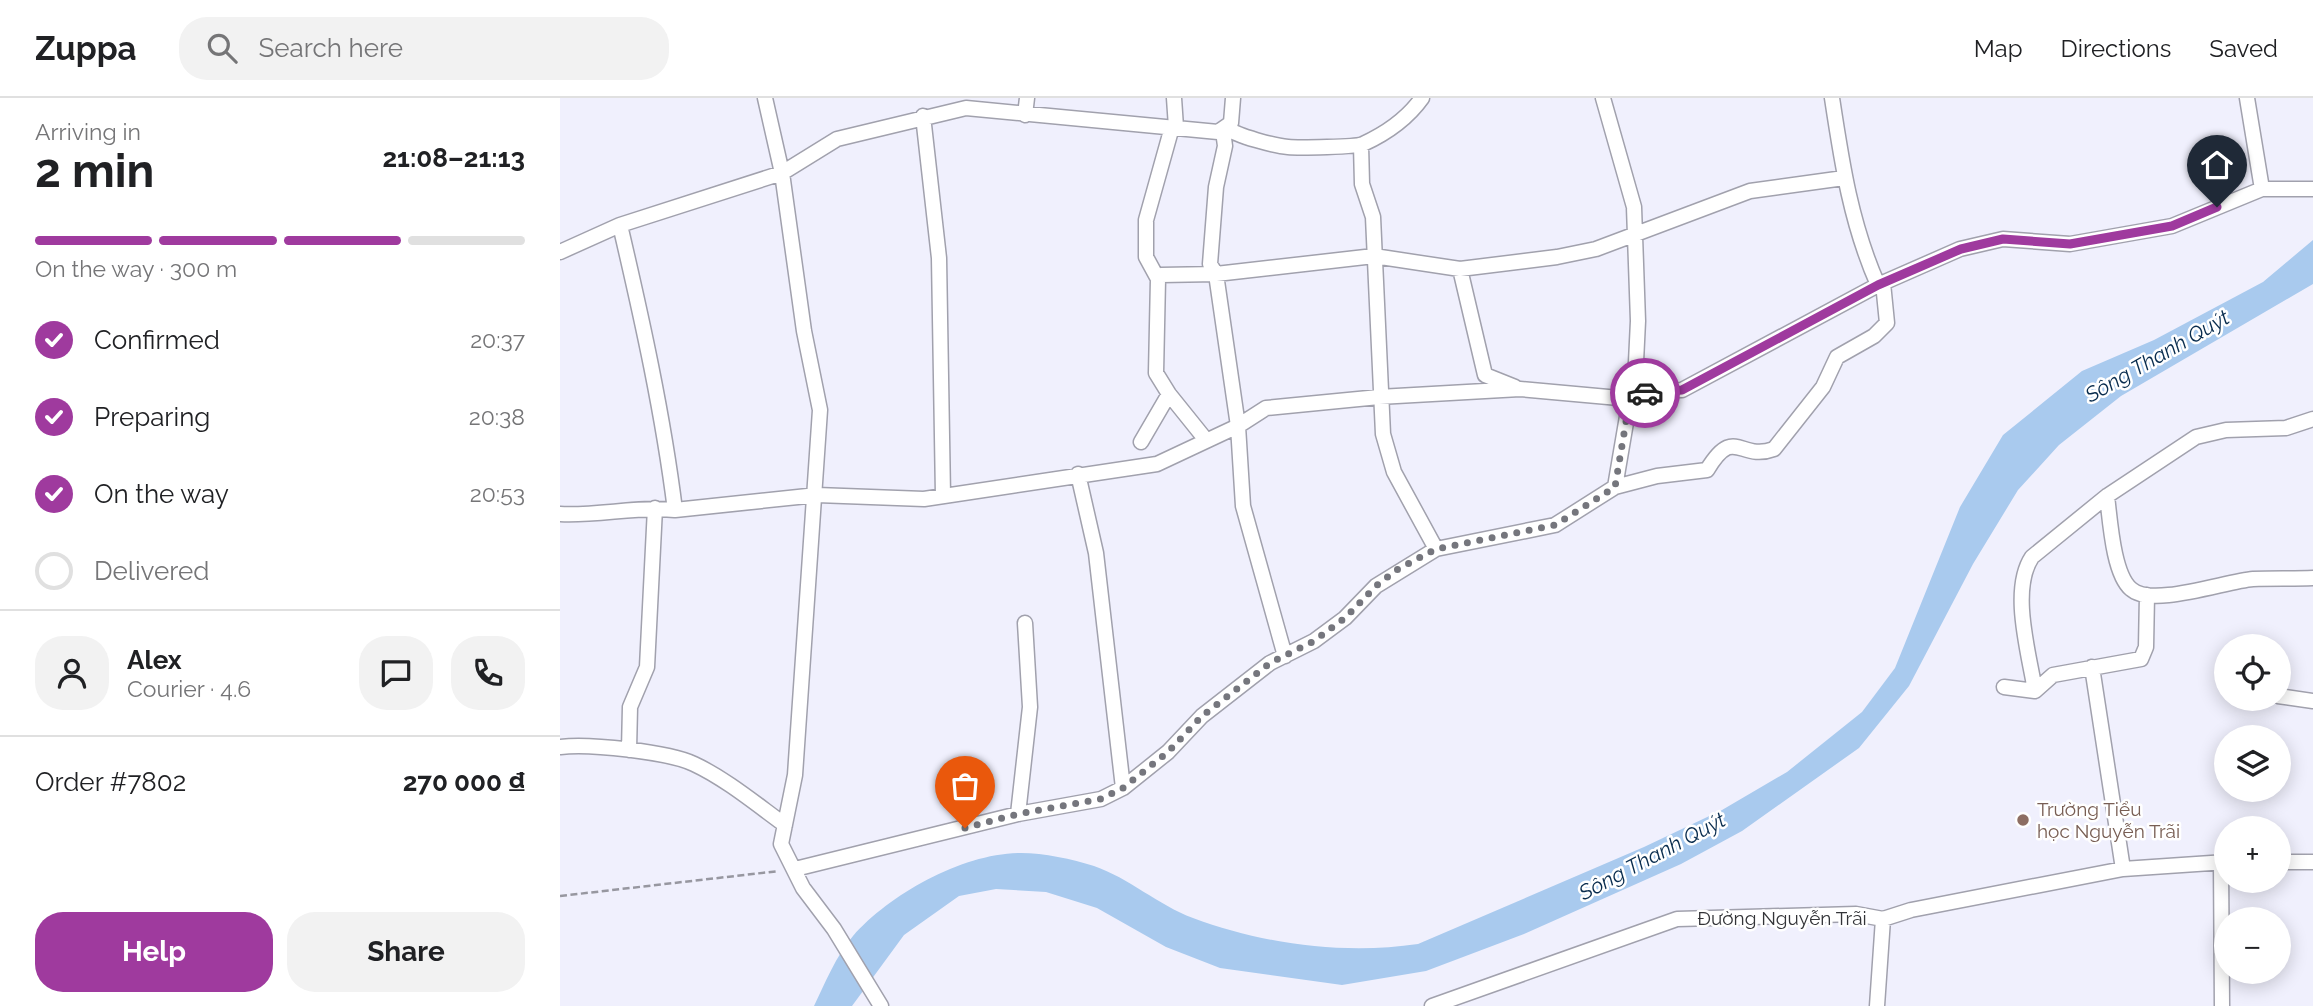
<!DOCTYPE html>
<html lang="en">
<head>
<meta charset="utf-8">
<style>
	body { margin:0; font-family:Raleway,sans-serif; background:#f2f2f2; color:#202124; height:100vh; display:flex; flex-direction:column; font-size:26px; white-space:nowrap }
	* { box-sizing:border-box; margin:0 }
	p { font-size:23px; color:#757577 }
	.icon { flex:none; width:38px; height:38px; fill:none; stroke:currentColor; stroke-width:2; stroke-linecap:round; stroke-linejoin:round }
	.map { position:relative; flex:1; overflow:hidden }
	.side { display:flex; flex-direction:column; background:#fff; width:560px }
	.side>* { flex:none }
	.buttons { position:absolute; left:1654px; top:536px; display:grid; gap:14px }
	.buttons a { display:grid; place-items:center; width:77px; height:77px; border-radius:50%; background:#fff; box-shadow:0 4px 18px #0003; font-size:35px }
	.pin { position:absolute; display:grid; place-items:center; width:60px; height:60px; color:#fff; margin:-72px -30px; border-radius:50% 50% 50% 0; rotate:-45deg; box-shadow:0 0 7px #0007 }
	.pin .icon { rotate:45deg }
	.courier { position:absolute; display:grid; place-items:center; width:70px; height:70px; margin:-35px; border:5px solid #9f3a9e; border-radius:50%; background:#fff; color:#222; box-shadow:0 2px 9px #0007 }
	.headline em { font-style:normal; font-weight:700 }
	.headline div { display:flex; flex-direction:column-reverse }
	.headline { display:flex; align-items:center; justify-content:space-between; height:119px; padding:0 35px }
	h1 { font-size:46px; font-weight:700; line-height:52px }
	.bar { display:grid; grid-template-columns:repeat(4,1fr); gap:10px 7px; align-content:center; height:84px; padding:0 35px }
	.bar i { height:9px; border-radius:5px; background:#e0e0e0 }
	.bar .selected { background:#9f3a9e }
	.bar p { grid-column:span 4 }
	.line { display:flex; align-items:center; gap:18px; padding:0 35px; border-top:2px solid #e0e0e0 }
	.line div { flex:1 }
	.round { display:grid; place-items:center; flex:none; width:74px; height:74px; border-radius:28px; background:#f2f2f2 }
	ol { padding:0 35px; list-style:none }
	li { display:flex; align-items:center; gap:21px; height:77px }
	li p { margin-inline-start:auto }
	li .icon { padding:7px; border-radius:50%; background:#9f3a9e; color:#fff; stroke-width:4 }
	li:last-child { color:#757577 }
	li i { width:38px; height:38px; border:4px solid #e0e0e0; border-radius:50% }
	.cta { display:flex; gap:14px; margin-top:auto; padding:14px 35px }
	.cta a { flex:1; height:80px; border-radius:28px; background:#9f3a9e; color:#fff; font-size:28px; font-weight:700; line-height:80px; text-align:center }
	.cta a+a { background:#f2f2f2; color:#202124 }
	header { display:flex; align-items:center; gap:42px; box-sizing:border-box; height:98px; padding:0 35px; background:#fff; border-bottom:2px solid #e0e0e0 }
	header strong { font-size:33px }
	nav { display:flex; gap:38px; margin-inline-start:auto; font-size:24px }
	.search { width:490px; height:63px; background:#f2f2f2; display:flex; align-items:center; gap:18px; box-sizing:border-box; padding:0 24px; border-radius:28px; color:#757577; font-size:26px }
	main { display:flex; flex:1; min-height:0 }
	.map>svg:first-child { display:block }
	.water { fill:#a9caee }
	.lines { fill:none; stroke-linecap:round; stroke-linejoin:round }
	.minor-casing { stroke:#a1a1ad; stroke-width:17 }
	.path { stroke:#9797a0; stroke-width:2.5; stroke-dasharray:7 3.5; stroke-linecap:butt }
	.minor { stroke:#fff; stroke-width:14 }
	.done { stroke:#75767d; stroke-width:7; stroke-dasharray:0 12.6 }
	.route { stroke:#9f3a9e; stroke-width:9 }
	.education-dot { fill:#8d6e63; stroke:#fff; stroke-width:2.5 }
	.labels { text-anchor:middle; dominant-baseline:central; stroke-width:5; stroke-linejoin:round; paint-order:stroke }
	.education-label { font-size:19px; fill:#785e54; stroke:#fff; text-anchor:start }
	.street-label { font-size:19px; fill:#333438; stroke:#fff }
	.water-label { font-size:21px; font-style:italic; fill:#082c4e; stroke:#fff }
</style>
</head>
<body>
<header>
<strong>Zuppa</strong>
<div class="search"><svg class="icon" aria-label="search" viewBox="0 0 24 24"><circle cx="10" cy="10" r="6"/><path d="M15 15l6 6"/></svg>Search here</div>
<nav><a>Map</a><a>Directions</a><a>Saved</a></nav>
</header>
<main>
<section class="side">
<div class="headline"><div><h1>2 min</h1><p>Arriving in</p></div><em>21:08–21:13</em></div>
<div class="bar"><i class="selected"></i><i class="selected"></i><i class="selected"></i><i></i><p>On the way · 300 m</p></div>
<ol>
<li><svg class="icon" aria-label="check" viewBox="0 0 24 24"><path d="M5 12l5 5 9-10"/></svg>Confirmed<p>20:37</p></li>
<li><svg class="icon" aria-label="check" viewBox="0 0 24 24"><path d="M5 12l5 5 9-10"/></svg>Preparing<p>20:38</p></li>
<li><svg class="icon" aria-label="check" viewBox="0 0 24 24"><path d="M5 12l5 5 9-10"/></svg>On the way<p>20:53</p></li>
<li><i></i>Delivered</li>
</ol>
<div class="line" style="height:126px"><a class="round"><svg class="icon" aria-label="person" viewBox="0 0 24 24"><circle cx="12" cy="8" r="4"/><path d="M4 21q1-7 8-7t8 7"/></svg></a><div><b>Alex</b><p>Courier · 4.6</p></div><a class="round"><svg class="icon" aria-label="chat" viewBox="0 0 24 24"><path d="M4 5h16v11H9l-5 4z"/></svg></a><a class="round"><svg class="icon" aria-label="phone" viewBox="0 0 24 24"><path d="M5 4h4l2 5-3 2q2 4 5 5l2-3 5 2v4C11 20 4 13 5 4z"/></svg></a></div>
<div class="line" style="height:91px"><div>Order #7802</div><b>270 000 ₫</b></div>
<div class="cta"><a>Help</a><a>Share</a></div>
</section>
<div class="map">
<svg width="1753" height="908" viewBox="0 0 1753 908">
	<rect width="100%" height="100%" fill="#f0f0fd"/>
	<path class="water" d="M1753 142V186L1561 298 1499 347 1458 392 1413 466 1349 588 1299 650 1182 733 1121 766 964 836 866 873 782 887 660 870 606 849 537 810 486 794 436 791 399 798 344 837 292 908H254C265 885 276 858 293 838 330 796 403 755 461 755 484 755 512 761 534 768 569 780 598 807 633 820 703 846 784 857 858 846L1084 749 1162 712 1227 674 1302 614 1335 570 1400 409 1443 337 1522 273 1594 242 1703 184Z"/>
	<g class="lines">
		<g class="minor-casing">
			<path id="minor" d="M205 0 222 75 244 233 260 312 235 677 221 746 243 790 274 831 321 908
				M614 0 616 29
				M1272 0C1282 66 1291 126 1318 187
				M1687 0 1702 91
				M465 17 467 0
				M363 18 379 160 383 398
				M667 30C677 38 715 48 728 49 738 50 797 49 803 46 827 35 847 21 862 0
				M663 33 665 48 656 89 650 166 656 176 678 328 683 408 725 558
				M801 47 802 86 813 119 823 336 834 374 876 451
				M60 127C82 221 103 316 115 412
				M0 154 60 127 222 75 277 41 406 10 658 34 671 25 673 0
				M900 171 925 277 955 289
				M598 181 586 159V122L612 29
				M646 342 609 296 596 275 598 181 601 177 656 176 814 158 900 171 997 159 1036 151 1190 93 1284 80
				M581 344 609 296
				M518 376 536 455 563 690
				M1055 389 1070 301 1092 293 1122 292 1318 187 1400 151 1443 141 1510 146 1612 128 1702 91H1753
				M1547 398C1550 421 1553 476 1571 491 1592 510 1666 483 1693 481 1713 480 1733 481 1753 480
				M0 416C39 418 78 408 115 412L257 397 364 401 597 366 678 328 706 310 819 299 960 291 1070 301 1076 264 1078 223 1074 109 1043 0
				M1532 569 1563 771
				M1444 589 1475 593 1493 577 1581 561 1586 549 1587 497
				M1475 593C1469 555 1450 492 1472 459L1547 398 1636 339 1666 332 1726 330 1753 321
				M1718 598 1753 603
				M0 649C28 645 109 654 134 666 166 681 196 706 225 727
				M69 652 70 609 87 569 95 410
				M458 716 470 609 465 525
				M1661 764 1662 908
				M1718 764H1753
				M235 771 458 716 541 701 563 690 608 654 642 618 710 565 754 543 785 520 816 488 876 451 995 427 1055 389 1097 378 1147 372C1175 326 1179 364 1214 351L1263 289 1277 259 1314 238 1327 225 1323 185
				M872 908 1117 821 1296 816 1323 821 1351 812 1563 771 1666 764
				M1317 908 1323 821"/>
		</g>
		<path class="path" d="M0 798 219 773"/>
		<use href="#minor" class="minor"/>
	</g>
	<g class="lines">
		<path class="done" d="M405 730 458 716 541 701 563 690 608 654 642 618 710 565 754 543 785 520 816 488 838 471 876 451 995 427 1055 389 1070 300 1085 295"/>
		<path class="route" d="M1085 295 1122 292 1318 187 1401 151 1443 141 1510 146 1612 128 1657 109"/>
	</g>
	<circle class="education-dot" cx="1463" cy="722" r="7"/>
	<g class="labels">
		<g class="education-label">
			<text x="1477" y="711">Trường Tiểu<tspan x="1477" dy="22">học Nguyễn Trãi</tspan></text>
		</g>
		<g class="street-label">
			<text x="1222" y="820">Đường Nguyễn Trãi</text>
		</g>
		<g class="water-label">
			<text transform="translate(1597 258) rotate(-30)">Sông Thanh Quýt</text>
			<text transform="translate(1092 758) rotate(-28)">Sông Thanh Quýt</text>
		</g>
	</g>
</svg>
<div class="buttons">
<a><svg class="icon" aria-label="locate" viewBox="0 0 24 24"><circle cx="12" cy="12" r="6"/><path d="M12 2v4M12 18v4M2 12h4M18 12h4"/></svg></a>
<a><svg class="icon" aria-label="layers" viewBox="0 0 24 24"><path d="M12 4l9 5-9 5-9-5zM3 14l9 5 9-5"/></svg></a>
<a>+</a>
<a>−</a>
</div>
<div class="pin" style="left:405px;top:730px;background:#ea580c"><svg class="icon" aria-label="bag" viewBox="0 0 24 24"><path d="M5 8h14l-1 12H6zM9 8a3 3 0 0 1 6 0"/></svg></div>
<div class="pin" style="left:1657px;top:109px;background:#1f2937"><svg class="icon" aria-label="home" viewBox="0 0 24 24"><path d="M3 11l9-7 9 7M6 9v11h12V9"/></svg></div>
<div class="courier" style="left:1085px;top:295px"><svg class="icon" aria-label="car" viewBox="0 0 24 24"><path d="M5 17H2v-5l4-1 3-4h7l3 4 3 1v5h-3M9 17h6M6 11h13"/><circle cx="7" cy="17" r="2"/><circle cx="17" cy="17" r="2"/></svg></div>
</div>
</main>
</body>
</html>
